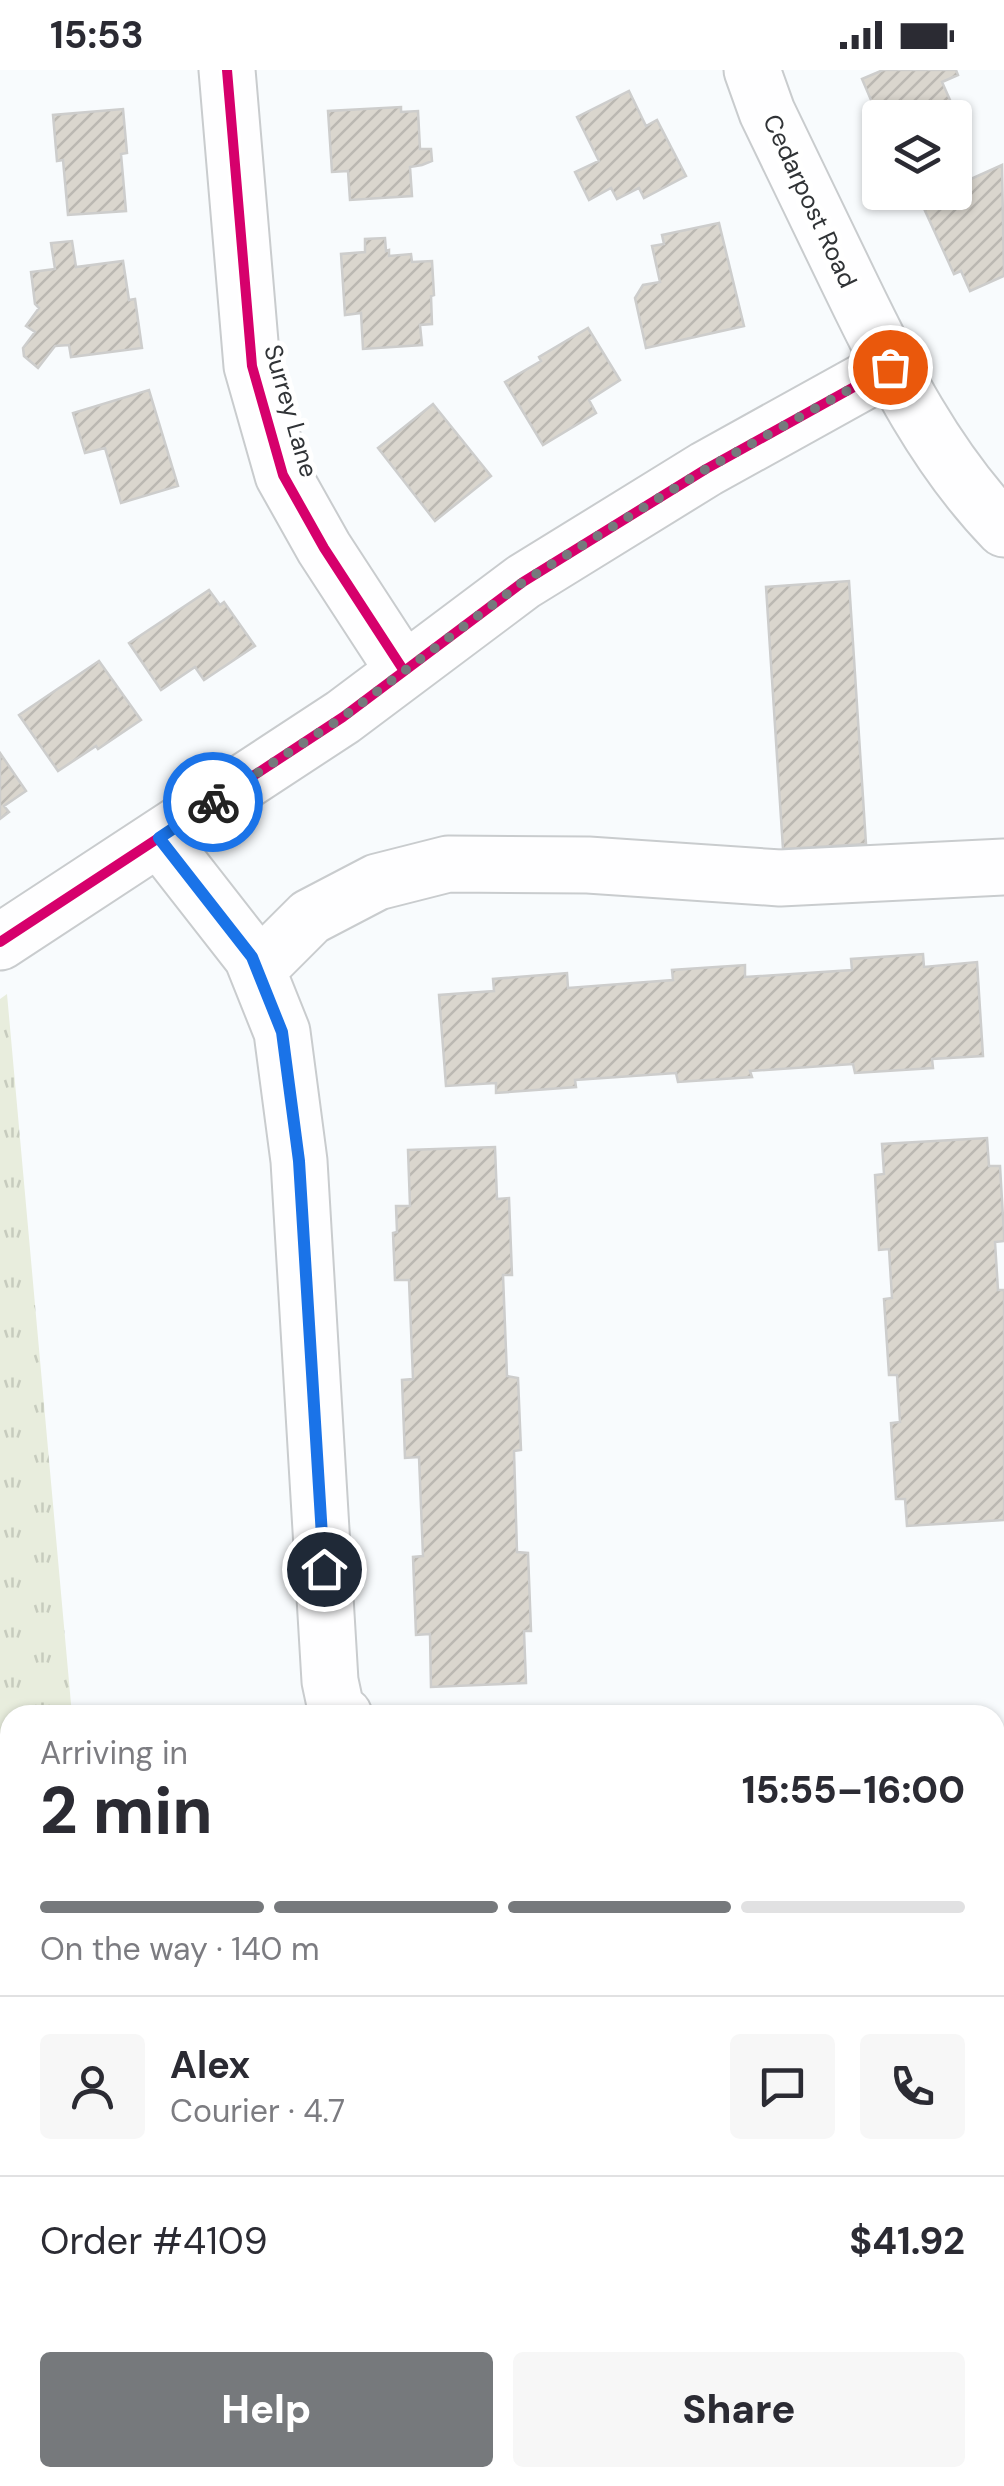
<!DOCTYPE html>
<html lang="en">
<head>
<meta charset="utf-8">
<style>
	body { margin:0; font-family:"DM Sans",sans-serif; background:#f7f7f7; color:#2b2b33; height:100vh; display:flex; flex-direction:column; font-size:38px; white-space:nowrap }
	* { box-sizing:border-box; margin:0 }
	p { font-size:32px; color:#7c7c81 }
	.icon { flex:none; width:55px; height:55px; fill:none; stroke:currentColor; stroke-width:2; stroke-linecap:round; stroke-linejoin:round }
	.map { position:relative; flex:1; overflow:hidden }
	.side { position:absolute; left:0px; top:1635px; width:1005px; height:782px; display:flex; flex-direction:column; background:#fff; border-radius:30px 30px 0 0; box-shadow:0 2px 8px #0004 }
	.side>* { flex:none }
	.controls { position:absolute; left:862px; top:30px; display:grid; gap:20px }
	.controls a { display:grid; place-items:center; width:110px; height:110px; border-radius:10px; background:#fff; box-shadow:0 2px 8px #0004; font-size:50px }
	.pin { position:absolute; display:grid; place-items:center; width:85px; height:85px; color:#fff; margin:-42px; border:5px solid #fff; border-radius:50%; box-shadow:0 2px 10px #0007 }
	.courier { position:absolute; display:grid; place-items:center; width:100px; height:100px; margin:-50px; border:8px solid #1a73e8; border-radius:50%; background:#fff; color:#222; box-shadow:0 2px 12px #0007 }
	.overview em { font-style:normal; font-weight:800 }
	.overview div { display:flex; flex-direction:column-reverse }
	.overview { display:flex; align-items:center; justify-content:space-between; height:170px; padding:0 40px }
	h1 { font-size:65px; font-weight:800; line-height:75px }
	.bar { display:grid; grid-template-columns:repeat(4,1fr); gap:15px 10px; align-content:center; height:120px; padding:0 40px }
	.bar i { height:12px; border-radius:8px; background:#e1e1e2 }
	.bar .current { background:#76797c }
	.bar p { grid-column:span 4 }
	.line { display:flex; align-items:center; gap:25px; padding:0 40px; border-top:2px solid #e1e1e2 }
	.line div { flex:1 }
	.round { display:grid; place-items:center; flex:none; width:105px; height:105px; border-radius:10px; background:#f7f7f7 }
	.button { display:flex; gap:20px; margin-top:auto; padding:20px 40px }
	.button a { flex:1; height:115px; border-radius:10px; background:#76797c; color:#fff; font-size:40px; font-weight:800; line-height:115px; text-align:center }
	.button a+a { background:#f7f7f7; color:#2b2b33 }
	.status { display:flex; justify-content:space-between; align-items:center; height:70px; padding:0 50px; background:#fff; direction:ltr }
	.status svg { height:28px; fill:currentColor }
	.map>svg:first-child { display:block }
	.park { fill:url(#park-tufts) }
	.building { fill:url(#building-hatch); stroke:#cdcdcc; stroke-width:2.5 }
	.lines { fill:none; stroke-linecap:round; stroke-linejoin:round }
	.minor-casing { stroke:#c9ccce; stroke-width:59 }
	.minor { stroke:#fefeff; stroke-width:55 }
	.cycleway-casing { stroke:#fff; stroke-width:16 }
	.cycleway { stroke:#d6006c; stroke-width:10 }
	.done { stroke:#76797c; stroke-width:10; stroke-dasharray:0 18 }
	.route { stroke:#1a73e8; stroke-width:12 }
	.labels { text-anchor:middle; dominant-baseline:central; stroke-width:10; stroke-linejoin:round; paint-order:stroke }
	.street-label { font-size:25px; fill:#303336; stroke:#fff }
</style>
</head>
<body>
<div class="status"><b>15:53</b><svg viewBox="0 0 49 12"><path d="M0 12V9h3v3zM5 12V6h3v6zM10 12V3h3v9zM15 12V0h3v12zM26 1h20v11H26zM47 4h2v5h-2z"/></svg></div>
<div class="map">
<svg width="1004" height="2416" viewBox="0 0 1004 2416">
	<defs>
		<pattern id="park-tufts" width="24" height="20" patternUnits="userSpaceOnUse" patternTransform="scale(2.5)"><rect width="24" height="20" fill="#e8eddd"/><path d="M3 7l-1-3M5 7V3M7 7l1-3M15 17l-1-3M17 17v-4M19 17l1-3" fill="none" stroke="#c7ccbe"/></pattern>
		<pattern id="building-hatch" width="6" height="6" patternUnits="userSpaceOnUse" patternTransform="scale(2.5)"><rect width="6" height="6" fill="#dad6ce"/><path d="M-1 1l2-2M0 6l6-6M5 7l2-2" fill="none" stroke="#bbb8b2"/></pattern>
	</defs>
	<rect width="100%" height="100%" fill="#f8fbfd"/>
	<path class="park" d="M7 924 72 1645H10V2029L0 2036V929Z"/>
	<path class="building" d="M883 0H956L958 5 942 12 966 66 955 71V48H880V51L862 9Z
		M629 21 646 56 657 50 686 106 644 128 639 118 617 129 611 118 589 130 575 102 599 91 577 47Z
		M401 37V42L418 41 420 79H431L432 91 422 95 410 97 412 126 350 130 348 101 332 102 328 41Z
		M123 39 127 83 121 84 126 141 68 145 63 90 57 91 53 45Z
		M1002 95 1004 206 970 221 961 201 954 204 921 132 941 122H955V116Z
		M719 153 744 256 646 278 635 228 643 215 660 212 652 176 664 174 662 165Z
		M385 168 386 181 389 180V186L411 184 412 192 432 191 434 225 431 226 432 254 420 255 422 275 363 279 361 243 345 245 341 184 365 182V169Z
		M72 171 76 197 123 191 129 230 135 229 142 278 71 287 69 275 55 276 38 298 24 286 23 278 35 262 26 256 39 238 35 234 31 202 55 199 51 173Z
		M588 258 620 310 589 330 596 343 543 375 505 312 541 291 539 287Z
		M149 320 178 416 121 433 105 378 85 383 73 343Z
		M433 334 491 406 435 451 378 378Z
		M849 511 866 774 783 779 766 517Z
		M209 520 220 535 224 532 255 576 204 610 195 597 161 620 129 573Z
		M99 591 141 650 98 679 96 676 58 701 19 645Z
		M0 683 26 721 4 736 9 742 0 749Z
		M923 884 924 897 977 892 983 986 932 989 933 998 855 1003 853 994 750 1001 752 1007 678 1012 676 1003 575 1010 576 1017 496 1023V1013L446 1016 439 925 494 921 493 909 567 903 568 918 673 910 672 900 745 895V907L852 900 851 889Z
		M987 1068 989 1096H1000L1004 1164V1171L995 1172 998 1220H1004V1450L907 1456 905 1429H896L891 1353 900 1352 897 1305H889L884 1229 892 1228 889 1179 879 1180 875 1105 884 1104 882 1074Z
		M495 1077 497 1129 509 1128 512 1205H503L507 1306 518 1308 521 1380 514 1381 517 1482 528 1483 531 1561H524L526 1613 431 1617 430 1564 416 1565 413 1487 423 1486 419 1387 405 1388 402 1310 413 1309 409 1210H395L393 1163 397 1162 396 1136H410L408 1080Z
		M995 2187H1004V2302H996Z
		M333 2408H421L333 2413Z"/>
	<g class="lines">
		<g class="minor-casing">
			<path id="minor" d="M227 0 252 296 283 405 324 478 404 601
				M752 0 767 42C795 99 822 157 850 214 892 301 936 389 1004 459
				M159 768 252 887 282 962 299 1091 330 1611 336 1639 344 1645
				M0 872 343 647 523 512 706 399 890 297
				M258 899 310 847 377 812 448 794 588 795 780 808 1004 797
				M995 2398H1004
				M633 2408V2416
				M748 2416 867 2408"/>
		</g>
		<use href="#minor" class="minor"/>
		<g class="cycleway-casing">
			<path id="cycleway" d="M227 0 252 296 283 405 324 478 404 601
				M0 872 343 647 523 512 706 399 890 297"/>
		</g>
		<use href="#cycleway" class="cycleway"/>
	</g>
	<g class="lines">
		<path class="done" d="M213 732 343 647 523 512 706 399 890 297"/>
		<path class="route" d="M213 732 159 768 252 887 282 962 299 1091 324 1499"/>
	</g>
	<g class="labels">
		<g class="street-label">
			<text transform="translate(810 131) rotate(65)">Cedarpost Road</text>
			<text transform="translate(291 341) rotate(74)">Surrey Lane</text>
		</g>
	</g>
</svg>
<div class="controls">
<a><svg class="icon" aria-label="layers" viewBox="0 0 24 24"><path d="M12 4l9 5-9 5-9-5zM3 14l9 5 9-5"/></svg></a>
</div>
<div class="pin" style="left:890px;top:297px;background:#ea580c"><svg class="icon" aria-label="bag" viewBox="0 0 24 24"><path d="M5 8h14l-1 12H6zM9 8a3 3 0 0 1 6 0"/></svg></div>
<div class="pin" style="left:324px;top:1499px;background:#1f2937"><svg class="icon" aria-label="home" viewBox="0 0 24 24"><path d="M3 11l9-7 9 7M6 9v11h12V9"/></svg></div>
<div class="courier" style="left:213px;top:732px"><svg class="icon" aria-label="bike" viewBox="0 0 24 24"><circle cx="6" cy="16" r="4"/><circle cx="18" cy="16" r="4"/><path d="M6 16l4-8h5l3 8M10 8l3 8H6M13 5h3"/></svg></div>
<section class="side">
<div class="overview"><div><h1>2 min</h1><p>Arriving in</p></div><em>15:55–16:00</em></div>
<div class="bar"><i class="current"></i><i class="current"></i><i class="current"></i><i></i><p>On the way · 140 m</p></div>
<div class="line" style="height:180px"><a class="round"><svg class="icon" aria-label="person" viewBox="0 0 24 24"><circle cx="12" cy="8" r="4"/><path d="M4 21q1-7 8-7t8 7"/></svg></a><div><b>Alex</b><p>Courier · 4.7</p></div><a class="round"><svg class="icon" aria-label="chat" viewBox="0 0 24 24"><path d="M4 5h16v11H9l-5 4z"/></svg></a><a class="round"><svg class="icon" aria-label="phone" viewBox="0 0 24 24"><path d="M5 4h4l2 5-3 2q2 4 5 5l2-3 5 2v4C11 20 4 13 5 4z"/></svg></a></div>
<div class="line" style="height:130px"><div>Order #4109</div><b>$41.92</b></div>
<div class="button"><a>Help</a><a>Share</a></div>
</section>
</div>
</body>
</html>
